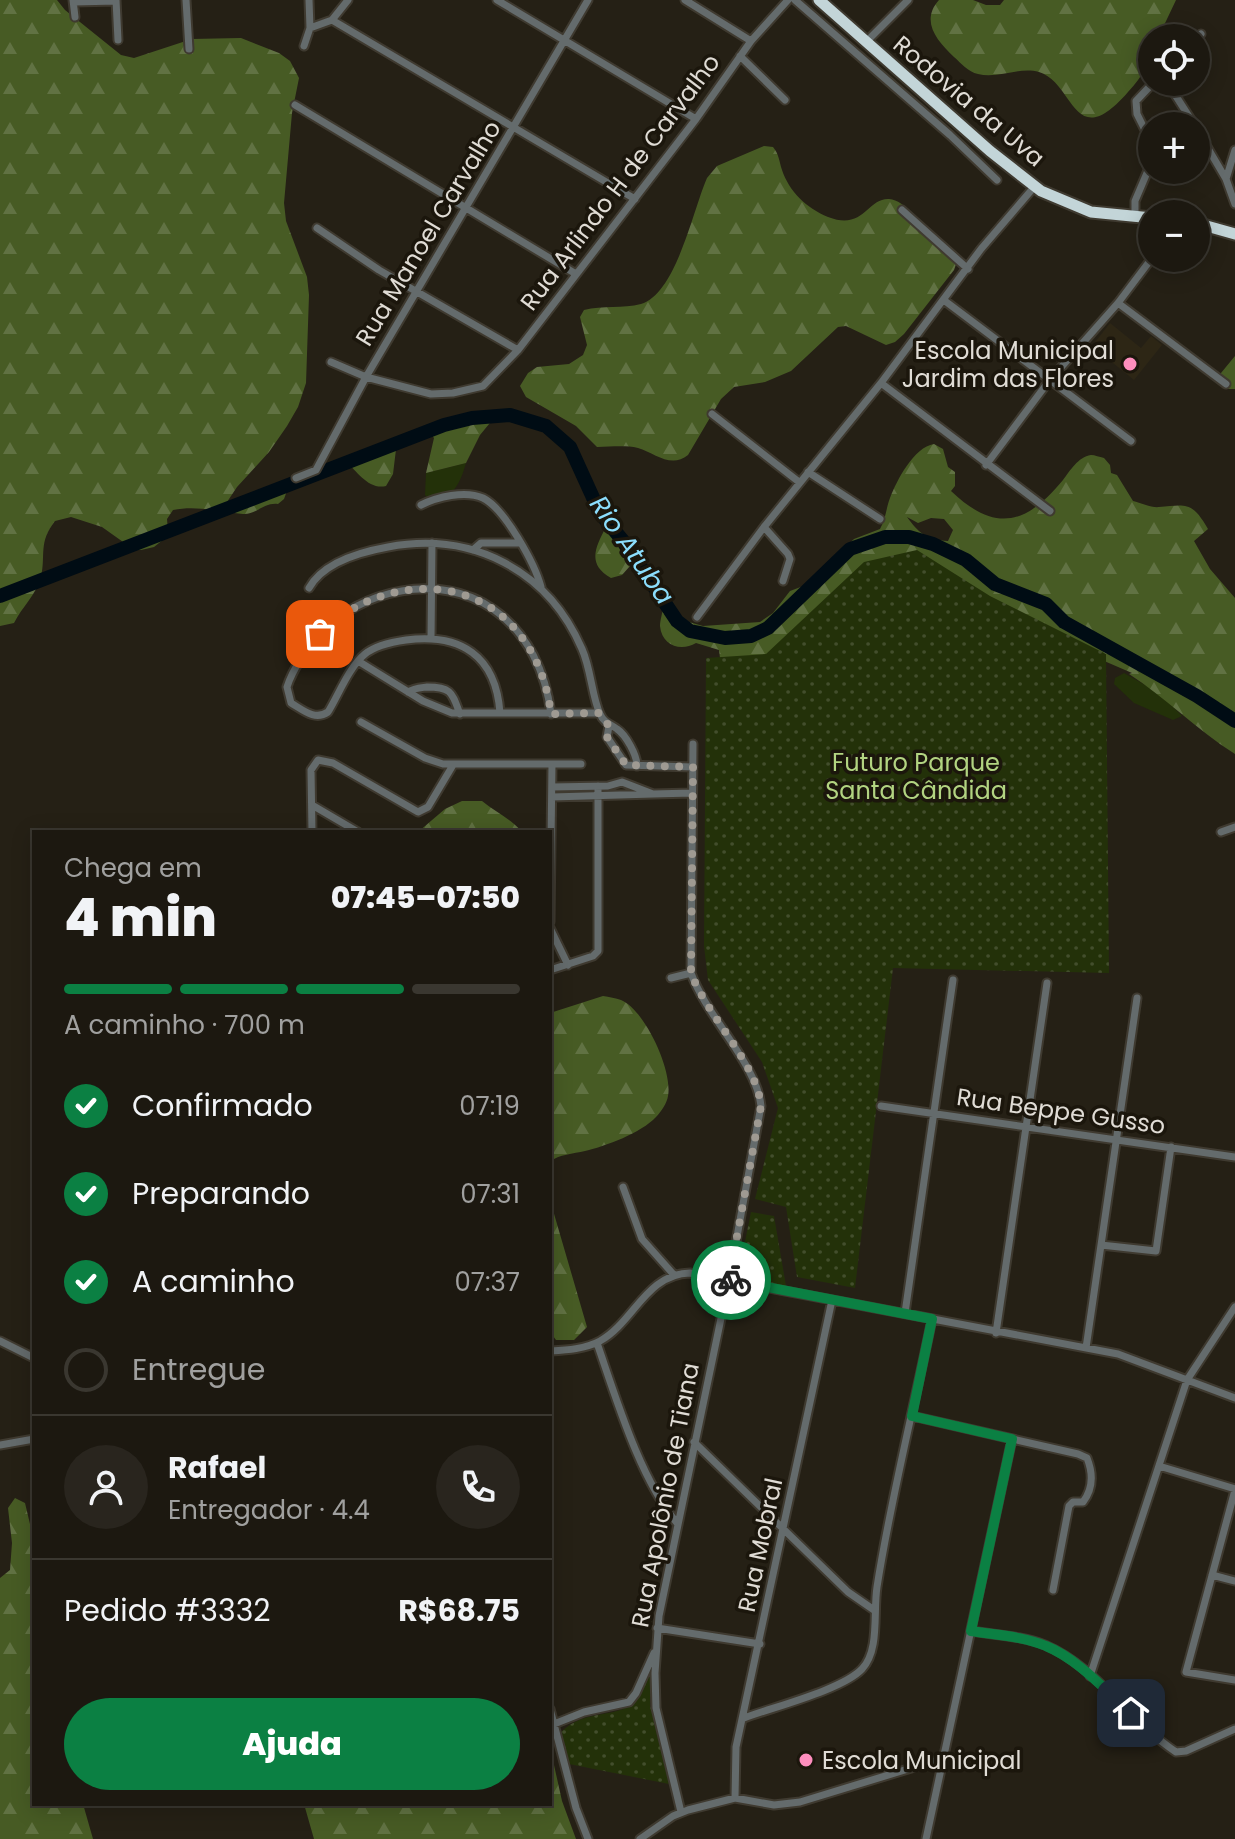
<!DOCTYPE html>
<html lang="pt">
<head>
<meta charset="utf-8">
<style>
	body { margin:0; font-family:Poppins,sans-serif; background:#29251e; color:#f1f3f6; height:100vh; display:flex; flex-direction:column; font-size:30px; white-space:nowrap }
	* { box-sizing:border-box; margin:0 }
	p { font-size:26px; color:#a0a09f }
	.icon { flex:none; width:44px; height:44px; fill:none; stroke:currentColor; stroke-width:2; stroke-linecap:round; stroke-linejoin:round }
	.map { position:relative; flex:1; overflow:hidden }
	.drawer { position:absolute; left:32px; top:830px; width:520px; height:976px; display:flex; flex-direction:column; background:#1c1810; border-radius:0px; box-shadow:0 4px 20px #0003,0 0 0 2px #3a3730 }
	.drawer>* { flex:none }
	.controls { position:absolute; left:1138px; top:24px; display:grid; gap:16px }
	.controls a { display:grid; place-items:center; width:72px; height:72px; border-radius:50%; background:#1c1810; box-shadow:0 4px 20px #0003,0 0 0 2px #3a3730; font-size:40px }
	.pin { position:absolute; display:grid; place-items:center; width:68px; height:68px; color:#fff; margin:-34px; border-radius:16px; box-shadow:0 4px 12px #0006 }
	.courier { position:absolute; display:grid; place-items:center; width:80px; height:80px; margin:-40px; border:6px solid #0b8043; border-radius:50%; background:#fff; color:#222; box-shadow:0 2px 10px #0007 }
	.head em { font-style:normal; font-weight:800 }
	.head div { display:flex; flex-direction:column-reverse }
	.head { display:flex; align-items:center; justify-content:space-between; height:136px; padding:0 32px }
	h1 { font-size:52px; font-weight:800; line-height:60px }
	.bar { display:grid; grid-template-columns:repeat(4,1fr); gap:12px 8px; align-content:center; height:96px; padding:0 32px }
	.bar i { height:10px; border-radius:6px; background:#3a3730 }
	.bar .current { background:#0b8043 }
	.bar p { grid-column:span 4 }
	.line { display:flex; align-items:center; gap:20px; padding:0 32px; border-top:2px solid #3a3730 }
	.line div { flex:1 }
	.round { display:grid; place-items:center; flex:none; width:84px; height:84px; border-radius:42px; background:#29251e }
	ol { padding:0 32px; list-style:none }
	li { display:flex; align-items:center; gap:24px; height:88px }
	li p { margin-inline-start:auto }
	li .icon { padding:8px; border-radius:50%; background:#0b8043; color:#fff; stroke-width:4 }
	li:last-child { color:#a0a09f }
	li i { width:44px; height:44px; border:4px solid #3a3730; border-radius:50% }
	.cta { display:flex; gap:16px; margin-top:auto; padding:16px 32px }
	.cta a { flex:1; height:92px; border-radius:48px; background:#0b8043; color:#fff; font-size:32px; font-weight:800; line-height:92px; text-align:center }
	.map>svg:first-child { display:block }
	.built { fill:#2d2615 }
	.green { fill:#233109 }
	.forest { fill:url(#forest-firs); fill-rule:evenodd }
	.park { fill:url(#park-dots) }
	.lines { fill:none; stroke-linecap:round; stroke-linejoin:round }
	.river { stroke:#000c14; stroke-width:14 }
	.minor-casing { stroke:#3f3a30; stroke-width:11 }
	.highway-casing { stroke:#3f3a30; stroke-width:15 }
	.minor { stroke:#646b6c; stroke-width:7 }
	.highway { stroke:#c3d5d8; stroke-width:11 }
	.done { stroke:#9f9a92; stroke-width:8; stroke-dasharray:0 14.4 }
	.route { stroke:#0b8043; stroke-width:10 }
	.poi-dot { fill:#fe8ebd; stroke:#1b160c; stroke-width:3 }
	.labels { text-anchor:middle; dominant-baseline:central; stroke-width:7; stroke-linejoin:round; paint-order:stroke }
	.street-label { font-size:24px; fill:#e0dcd5; stroke:#1b160c }
	.poi-label { font-size:24px; fill:#e0dcd5; stroke:#1b160c; text-anchor:end }
	.park-label { font-size:24px; fill:#b2d481; stroke:#1b160c }
	.water-label { font-size:26px; font-style:italic; fill:#8bddfc; stroke:#1b160c }
</style>
</head>
<body>
<div class="map">
<svg width="1235" height="1839" viewBox="0 0 1235 1839">
	<defs>
		<pattern id="forest-firs" width="22" height="20" patternUnits="userSpaceOnUse" patternTransform="scale(2)"><rect width="22" height="20" fill="#475b24"/><path d="M5 1l3.5 6h-7zM16 11l3.5 6h-7z" fill="#617243"/></pattern>
		<pattern id="park-dots" width="8" height="8" patternUnits="userSpaceOnUse" patternTransform="scale(2)"><rect width="8" height="8" fill="#233109"/><path d="M2 2h.1M6 6h.1" fill="none" stroke="#434e2c" stroke-width="1.8" stroke-linecap="round"/></pattern>
	</defs>
	<rect width="100%" height="100%" fill="#252015"/>
	<path class="built" d="M1110 323 1141 348 1151 336 1162 345 1134 380 1092 346Z"/>
	<path class="green" d="M466 463C460 484 454 496 433 502L425 495 426 473Z
		M1124 673 1161 694 1182 716 1173 720 1134 703 1114 684 1115 678Z"/>
	<path class="forest" d="M0 0H57L65 10 121 55 134 58 192 39 241 38 279 53 290 61 299 78 292 113 284 203 286 221 307 277 309 295 306 383 298 407 287 426 269 452 237 487 225 505 228 511 234 510 289 485 284 499 278 504C264 502 256 515 243 514 220 512 197 505 173 510L167 519 168 532 164 539 154 547 141 550 133 549 102 527 71 517 55 521C38 543 46 554 41 577 36 595 22 607 14 623L0 626Z
		M939 0H973L986 5H1000L1004 0H1176L1158 38H1152C1152 60 1143 76 1128 92 1073 155 1075 83 1039 72 1020 66 999 79 978 74 968 72 961 63 954 57 937 41 920 21 939 0Z
		M764 146 773 147C779 154 779 161 782 170 789 191 806 208 828 217 864 231 867 198 889 199 906 200 918 224 930 234 938 240 950 243 955 252 959 258 956 264 954 270L904 334 895 342 886 345 846 326 838 327 791 371 765 382 734 387 721 399 688 455C671 469 655 453 638 448 625 445 610 447 597 447L576 426 526 397 520 386 528 373 537 367 569 364 583 355 587 345 580 317 584 310C603 305 623 309 641 304 676 294 693 210 707 178L717 166Z
		M1235 356V389H1227L1220 384 1221 373Z
		M479 418H494L480 435 466 463 426 473 434 438 427 429 455 420Z
		M397 441 393 474 386 486C369 490 357 472 346 461Z
		M934 444 943 449 948 467 955 472V486L951 491C996 534 1027 524 1063 480 1070 471 1078 457 1091 455 1095 455 1099 457 1104 458L1110 465 1111 473 1117 475 1133 501C1141 503 1152 508 1159 507 1186 505 1192 501 1208 529L1194 541 1210 569 1235 598V754C1197 730 1166 698 1129 674L1132 673 1088 654 720 658 719 650 696 643C681 652 662 646 660 626 660 620 663 612 663 605L689 622 703 626 760 622 773 613 790 591 806 585 854 539 880 529C886 519 886 508 890 498 897 480 914 447 934 444ZM907 517 918 523 931 518 944 519 953 530 948 541C926 540 918 532 907 517Z
		M606 527 630 566 622 575 611 578C587 564 595 548 606 527Z
		M462 801H482C495 812 510 818 522 832H418L445 809Z
		M603 996C609 997 616 998 621 1000 645 1010 673 1071 668 1096 667 1103 661 1112 656 1117 641 1133 606 1146 585 1151 573 1154 559 1154 550 1162V1013Z
		M550 1200 587 1327 574 1340H556L550 1332Z
		M15 1498 25 1503 34 1541V1804H83L93 1839H0V1578L10 1570 12 1543 8 1508Z
		M550 1747 562 1801 576 1839H314L304 1804H550Z"/>
	<path class="park" d="M917 550 990 596 1106 654 1109 973 893 968 855 1288 797 1277 786 1207 755 1199 778 1108 762 1062 708 980 704 946 706 658 766 654 864 562Z
		M751 1212 774 1216 786 1286 738 1276Z
		M651 1666 650 1705 669 1784 569 1764 561 1732C585 1708 620 1719 635 1701 644 1691 645 1677 651 1666Z"/>
	<g class="lines">
		<path class="river" d="M0 596 444 425 472 418 510 415 546 426 570 447 600 513 624 542 677 621 690 631 725 638 751 636 768 628 850 549 885 537H909L933 544 966 560 995 584 1046 604 1064 622 1197 696 1235 721"/>
		<g class="minor-casing">
			<path id="minor" d="M73 0 75 17
				M116 0 118 40
				M186 0 189 49
				M497 0 696 119
				M685 0 751 41
				M795 0 950 135 997 180
				M74 2 116 1
				M332 20 635 199
				M310 28 332 20 348 0
				M1196 39 1201 34
				M866 42 908 0
				M304 46 310 28 309 0
				M740 56 785 100
				M1167 82 1195 126
				M295 105 576 274
				M1196 128 1226 179
				M1152 144 1137 114 1136 101 1154 82
				M1235 150 1226 179 1235 204
				M902 210 968 269
				M1135 216V201L1152 161
				M317 228 379 270 518 350
				M945 301 1131 441
				M1118 303 1226 384
				M331 362 366 377 431 394 453 393 483 386 518 350 696 119 751 41 788 0
				M881 383 1050 511
				M712 414 799 482
				M986 465 1049 381 1118 303 1152 258
				M808 472 880 519
				M296 478 316 470 366 377 588 0
				M421 505C437 497 465 490 483 498 505 509 535 564 541 587
				M764 527 788 554 790 559 783 581
				M473 550 481 543H520
				M309 588C323 563 360 552 388 547 472 531 548 570 582 649 591 669 592 697 600 714 604 723 610 724 617 729 626 735 637 755 637 766
				M697 617 764 527 881 383 981 249 1035 186
				M431 639 432 543
				M358 661 423 701 452 713H599
				M408 692C414 688 419 688 427 687 452 687 452 693 460 714
				M500 713C496 656 461 633 406 640 392 642 376 645 365 654 349 667 339 694 328 712 315 721 303 710 291 703L287 687C293 668 306 651 319 635 361 589 440 572 493 609 528 633 546 673 551 714
				M361 722 425 758 443 764H581
				M609 726 607 737 626 765 693 767
				M653 794 692 793
				M552 797 653 794 622 782 608 786 552 787
				M312 805 358 832
				M312 832 311 770 318 760 333 763 418 812 428 807 453 765
				M1221 832 1235 827
				M550 922 552 764
				M550 928 568 965
				M550 970 593 956 598 951V786
				M671 978 691 973
				M881 1106 1235 1157
				M623 1187 642 1239 674 1275
				M1101 1245 1156 1251 1171 1147
				M905 1313 953 980
				M996 1333 1047 983
				M0 1341 34 1358
				M597 1343C616 1398 640 1479 677 1523
				M1086 1348 1137 998
				M550 1351C567 1350 585 1349 600 1341 634 1322 646 1274 690 1273L1118 1354 1235 1398
				M912 1416 1078 1454 1087 1458C1093 1473 1093 1489 1083 1502H1073L1069 1506 1053 1590
				M694 1442 848 1592 874 1610
				M0 1445 34 1439
				M1159 1466 1235 1489
				M1235 1490 1186 1672 1235 1680
				M1212 1575 1235 1581
				M657 1628 760 1644
				M971 1631C995 1635 1023 1636 1045 1645 1097 1667 1130 1722 1176 1752L1186 1751 1235 1729
				M1090 1676 1187 1380 1235 1307
				M550 1709 576 1808 588 1839
				M744 1718C773 1707 842 1690 862 1669 880 1650 873 1612 877 1587 891 1497 914 1408 932 1319
				M554 1724 584 1712 629 1702 636 1693 654 1653
				M735 1798 736 1747 832 1300
				M681 1812 656 1708 655 1673 659 1616 729 1280 761 1106C757 1064 706 1016 691 973L693 744
				M640 1839 673 1816 688 1810 735 1798 774 1805 800 1802 944 1758
				M926 1839 1012 1439"/>
		</g>
		<g class="highway-casing">
			<path id="highway" d="M819 0 990 151 1041 191 1091 212 1152 218
				M1196 223 1235 234"/>
		</g>
		<use href="#minor" class="minor"/>
		<use href="#highway" class="highway"/>
	</g>
	<g class="lines">
		<path class="done" d="M320 634C363 589 441 572 494 610 528 634 546 673 551 714L599 713 609 726 607 737 626 765 693 767 691 973C707 1016 757 1063 761 1106L729 1280H731"/>
		<path class="route" d="M731 1280 932 1319 912 1416 1012 1439 971 1631C995 1635 1023 1636 1046 1646 1078 1659 1105 1690 1131 1713"/>
	</g>
	<g class="poi-dot">
		<circle cx="1130" cy="364" r="8"/>
		<circle cx="806" cy="1760" r="8"/>
	</g>
	<g class="labels">
		<g class="street-label">
			<text transform="translate(969 101) rotate(40)">Rodovia da Uva</text>
			<text transform="translate(620 182) rotate(-53)">Rua Arlindo H de Carvalho</text>
			<text transform="translate(428 233) rotate(-59)">Rua Manoel Carvalho</text>
			<text transform="translate(1061 1111) rotate(8)">Rua Beppe Gusso</text>
			<text transform="translate(665 1495) rotate(-79)">Rua Apolônio de Tiana</text>
			<text transform="translate(760 1545) rotate(-78)">Rua Mobral</text>
		</g>
		<g class="poi-label">
			<text x="1114" y="350">Escola Municipal<tspan x="1114" dy="28">Jardim das Flores</tspan></text>
			<text x="822" y="1760" text-anchor="start">Escola Municipal</text>
		</g>
		<g class="park-label">
			<text x="916" y="762">Futuro Parque<tspan x="916" dy="28">Santa Cândida</tspan></text>
		</g>
		<g class="water-label">
			<text transform="translate(632 550) rotate(55)">Rio Atuba</text>
		</g>
	</g>
</svg>
<div class="controls">
<a><svg class="icon" aria-label="locate" viewBox="0 0 24 24"><circle cx="12" cy="12" r="6"/><path d="M12 2v4M12 18v4M2 12h4M18 12h4"/></svg></a>
<a>+</a>
<a>−</a>
</div>
<div class="pin" style="left:320px;top:634px;background:#ea580c"><svg class="icon" aria-label="bag" viewBox="0 0 24 24"><path d="M5 8h14l-1 12H6zM9 8a3 3 0 0 1 6 0"/></svg></div>
<div class="pin" style="left:1131px;top:1713px;background:#1f2937"><svg class="icon" aria-label="home" viewBox="0 0 24 24"><path d="M3 11l9-7 9 7M6 9v11h12V9"/></svg></div>
<div class="courier" style="left:731px;top:1280px"><svg class="icon" aria-label="bike" viewBox="0 0 24 24"><circle cx="6" cy="16" r="4"/><circle cx="18" cy="16" r="4"/><path d="M6 16l4-8h5l3 8M10 8l3 8H6M13 5h3"/></svg></div>
<section class="drawer">
<div class="head"><div><h1>4 min</h1><p>Chega em</p></div><em>07:45–07:50</em></div>
<div class="bar"><i class="current"></i><i class="current"></i><i class="current"></i><i></i><p>A caminho · 700 m</p></div>
<ol>
<li><svg class="icon" aria-label="check" viewBox="0 0 24 24"><path d="M5 12l5 5 9-10"/></svg>Confirmado<p>07:19</p></li>
<li><svg class="icon" aria-label="check" viewBox="0 0 24 24"><path d="M5 12l5 5 9-10"/></svg>Preparando<p>07:31</p></li>
<li><svg class="icon" aria-label="check" viewBox="0 0 24 24"><path d="M5 12l5 5 9-10"/></svg>A caminho<p>07:37</p></li>
<li><i></i>Entregue</li>
</ol>
<div class="line" style="height:144px"><a class="round"><svg class="icon" aria-label="person" viewBox="0 0 24 24"><circle cx="12" cy="8" r="4"/><path d="M4 21q1-7 8-7t8 7"/></svg></a><div><b>Rafael</b><p>Entregador · 4.4</p></div><a class="round"><svg class="icon" aria-label="phone" viewBox="0 0 24 24"><path d="M5 4h4l2 5-3 2q2 4 5 5l2-3 5 2v4C11 20 4 13 5 4z"/></svg></a></div>
<div class="line" style="height:104px"><div>Pedido #3332</div><b>R$68.75</b></div>
<div class="cta"><a>Ajuda</a></div>
</section>
</div>
</body>
</html>
